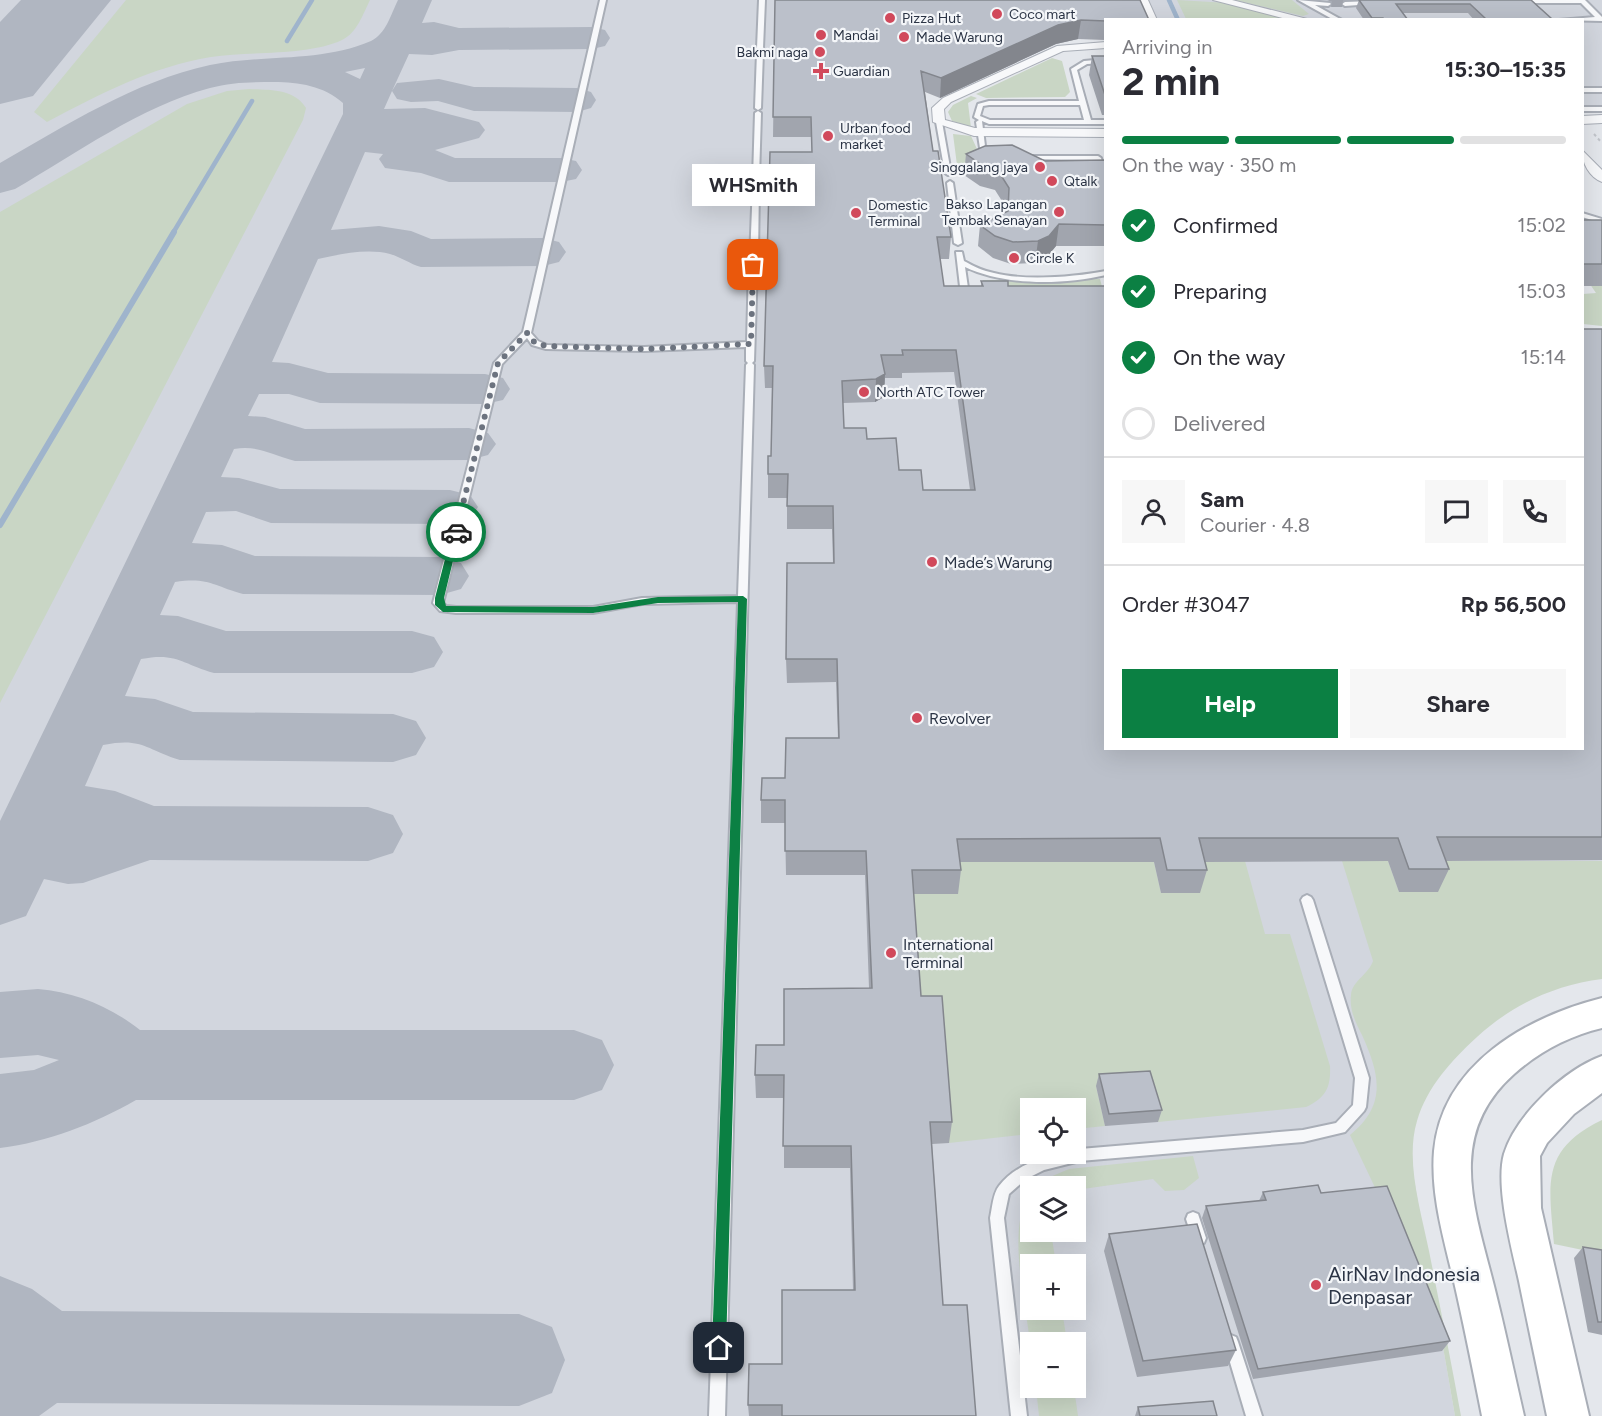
<!DOCTYPE html>
<html lang="en">
<head>
<meta charset="utf-8">
<style>
	body { margin:0; font-family:Figtree,sans-serif; background:#f7f7f7; color:#2b2b33; height:100vh; display:flex; flex-direction:column; font-size:22px; white-space:nowrap }
	* { box-sizing:border-box; margin:0 }
	p { font-size:20px; color:#7c7c81 }
	.icon { flex:none; width:33px; height:33px; fill:none; stroke:currentColor; stroke-width:2; stroke-linecap:round; stroke-linejoin:round }
	.map { position:relative; flex:1; overflow:hidden }
	.details { position:absolute; left:1104px; top:18px; width:480px; height:732px; display:flex; flex-direction:column; background:#fff; border-radius:0px; box-shadow:0 6px 24px #0002 }
	.details>* { flex:none }
	.buttons { position:absolute; left:1020px; top:1098px; display:grid; gap:12px }
	.buttons a { display:grid; place-items:center; width:66px; height:66px; border-radius:0px; background:#fff; box-shadow:0 6px 24px #0002; font-size:30px }
	.pin { position:absolute; display:grid; place-items:center; width:51px; height:51px; color:#fff; margin:-26px; border-radius:12px; box-shadow:0 3px 9px #0006 }
	.courier { position:absolute; display:grid; place-items:center; width:60px; height:60px; margin:-30px; border:4px solid #0b8043; border-radius:50%; background:#fff; color:#222; box-shadow:0 2px 8px #0007 }
	.bubble { position:absolute; height:42px; border-radius:0px; background:#fff; box-shadow:0 6px 24px #0002; font-size:20px; font-weight:700; line-height:42px; text-align:center }
	.summary em { font-style:normal; font-weight:700 }
	.summary div { display:flex; flex-direction:column-reverse }
	.summary { display:flex; align-items:center; justify-content:space-between; height:102px; padding:0 18px }
	h1 { font-size:39px; font-weight:700; line-height:45px }
	.bar { display:grid; grid-template-columns:repeat(4,1fr); gap:9px 6px; align-content:center; height:72px; padding:0 18px }
	.bar i { height:8px; border-radius:4px; background:#e1e1e2 }
	.bar .selected { background:#0b8043 }
	.bar p { grid-column:span 4 }
	.line { display:flex; align-items:center; gap:15px; padding:0 18px; border-top:2px solid #e1e1e2 }
	.line div { flex:1 }
	.round { display:grid; place-items:center; flex:none; width:63px; height:63px; border-radius:0px; background:#f7f7f7 }
	ol { padding:0 18px; list-style:none }
	li { display:flex; align-items:center; gap:18px; height:66px }
	li p { margin-inline-start:auto }
	li .icon { padding:6px; border-radius:50%; background:#0b8043; color:#fff; stroke-width:4 }
	li:last-child { color:#7c7c81 }
	li i { width:33px; height:33px; border:3px solid #e1e1e2; border-radius:50% }
	.primary-button { display:flex; gap:12px; margin-top:auto; padding:12px 18px }
	.primary-button a { flex:1; height:69px; border-radius:0px; background:#0b8043; color:#fff; font-size:24px; font-weight:700; line-height:69px; text-align:center }
	.primary-button a+a { background:#f7f7f7; color:#2b2b33 }
	.map>svg:first-child { display:block }
	.built { fill:#d2d6de; fill-rule:evenodd }
	.green { fill:#c9d6c5 }
	.lines { fill:none; stroke-linecap:round; stroke-linejoin:round }
	.stream-far1 { stroke:#9fb4cc; stroke-width:4.5 }
	.stream { stroke:#9fb4cc; stroke-width:6 }
	.taxiway { fill:#b0b6c1; fill-rule:evenodd }
	.runway { fill:#b0b6c1; fill-rule:evenodd }
	.lane-casing { stroke:#a9aeb7; stroke-width:4 }
	.street-casing { stroke:#a9aeb7; stroke-width:2 }
	.secondary-casing { stroke:#a9aeb7; stroke-width:4 }
	.path { stroke:#c2c5cb; stroke-width:2; stroke-dasharray:3 3; stroke-linecap:butt }
	.lane { fill:#f7f8fa; fill-rule:evenodd }
	.street { fill:#f7f8fa; fill-rule:evenodd }
	.secondary { fill:#fff; fill-rule:evenodd }
	.wall { fill:#a1a5ae; fill-rule:evenodd }
	.shaded-wall { fill:#83868d }
	.building { fill:#bbc0ca; stroke:#83868d; stroke-width:1.5; fill-rule:evenodd }
	.route { fill:#0b8043 }
	.done { stroke:#6c737f; stroke-width:6; stroke-dasharray:0 10.8 }
	.poi-dot { fill:#d1495b; stroke:#f4f6f9; stroke-width:2 }
	.labels { text-anchor:middle; dominant-baseline:central; stroke-width:4.5; stroke-linejoin:round; paint-order:stroke }
	.far-poi-label { font-size:14px; fill:#2b3445; stroke:#f4f6f9; text-anchor:start }
	.poi-label { font-size:16px; fill:#2b3445; stroke:#f4f6f9; text-anchor:start }
	.near-poi-label { font-size:20px; fill:#2b3445; stroke:#f4f6f9; text-anchor:start }
</style>
</head>
<body>
<div class="map">
<svg width="1602" height="1416" viewBox="0 0 1602 1416">
	<rect width="100%" height="100%" fill="#e4e7ec"/>
	<path class="built" d="M0 0H1602V111H1583L1582 20H1106L1105 39H995L991 58 1010 65 988 75 918 72 949 259H936L942 308 1106 748H1582L1602 352V861H1592L1398 1087 1455 1416H0ZM1030 1108H1076V1154H1030ZM1030 1186H1076V1232H1030ZM1030 1264H1076V1310H1030ZM1030 1342H1076V1388H1030Z"/>
	<path class="green" d="M126 0H370C363 14 357 33 342 40 309 56 250 51 211 57 151 67 100 94 47 122L34 112Z
		M1177 0 1228 3 1297 19H1186Z
		M1235 0H1292L1309 14 1303 16Z
		M1052 58 1062 61 1070 92 1065 97 986 98 976 94Z
		M249 89C269 90 294 88 306 108L303 120 0 703V212L187 104 227 91Z
		M971 96 977 98 968 103 971 128 952 121 948 112 953 105Z
		M953 134 971 136 977 149 986 154 973 173H958Z
		M1582 234 1602 258V326L1583 324V294L1596 293 1583 274Z
		M1100 279 1105 298 987 303 983 280Z
		M1245 861 1265 934H1290L1330 1066C1331 1087 1326 1098 1306 1107L1158 1122 1096 1086 1105 1126 1076 1129V1108H1030V1134L949 1143 940 1019H919L908 862 918 894 958 893 955 862H1154L1161 893H1200L1193 862Z
		M1342 861H1388L1399 892H1438L1426 861H1602V979C1554 985 1512 1005 1477 1037 1451 1061 1427 1087 1417 1121 1405 1161 1421 1211 1429 1251 1440 1306 1451 1361 1461 1416H1455L1443 1347 1380 1198 1350 1135C1387 1105 1380 1075 1362 1035 1356 1023 1349 1010 1351 995 1352 981 1369 974 1373 961Z
		M1602 1120V1254L1554 1244C1549 1184 1540 1150 1602 1120Z
		M1193 1156 1199 1178 1184 1190 1165 1191 1153 1179 1076 1190V1186H1037L1050 1177 1069 1169Z
		M1030 1193V1232H1051L1056 1264H1030V1310H1062L1067 1342 1030 1343C1026 1303 1006 1227 1030 1193Z
		M1036 1388H1074L1078 1416H1039Z"/>
	<g class="lines">
		<path class="stream-far1" d="M1169 0 1178 20
			M287 41 312 0
			M173 233 252 101"/>
		<path class="stream" d="M0 525 174 232"/>
		<path class="taxiway" d="M398 0H432L422 23 434 22 459 28 592 27 605 30 610 38 605 46 592 49 459 50 432 55 409 54 392 91 397 83 439 79 474 87 577 88 591 92 596 100 591 108 577 112 474 111 438 101 411 102 397 99 392 91 384 109 425 108 479 122 485 130 479 138 435 150 455 158H561L576 161 582 170 576 179 561 182H449L421 173 385 168 379 159 383 154 365 152 331 230 379 226 411 231 431 239 543 238 559 242 566 252 559 262 543 266 421 267C410 264 401 257 390 254 368 248 340 254 318 259L272 362 289 363 328 373 485 374 503 378 510 389 503 400 485 404 320 403 289 394H259L248 416 265 417 305 429 469 428 488 433 496 444 488 455 469 460 295 461C271 455 259 445 234 449L221 477 239 478 280 489 450 490 470 495 478 507 470 519 450 524 271 523 236 511 206 512 192 543 222 545 255 556 440 557 461 563 469 576 461 589 440 595 243 594C213 586 209 577 175 582L160 615 178 616 226 631H412L434 637 443 652 434 667 412 673H214C182 664 177 652 141 659L125 696 155 699 193 712 393 714 416 721 426 738 416 755 393 762 180 760C145 749 142 737 103 745L85 786 115 791 154 806 368 807 393 815 403 834 393 853 368 861 150 860 83 883 68 884 44 879 26 916 0 925V821L343 114V103C324 86 299 82 274 82 253 82 231 82 210 88 140 107 77 153 15 189L0 193V163C67 125 133 82 210 65 263 54 320 63 371 41 386 34 391 14 398 0ZM365 68 360 79 345 72Z
			M38 989C75 992 111 1007 140 1030H574L602 1040 614 1065 602 1090 574 1100H136C94 1124 48 1142 0 1148V1074L34 1070 59 1060 38 1055 0 1058V992Z
			M0 1276 32 1289 62 1311 519 1314 552 1327 565 1360 552 1393 519 1406 57 1403 39 1416H0Z"/>
		<path class="runway" d="M21 0H111L33 96 0 104V22Z"/>
		<g class="lane-casing">
			<path id="lane" d="M600 0H606L531 333 538 341 547 345 644 347 747 342 749 265 753 263 757 265 754 361 752 363 754 365 725 1416H709L738 602 642 604 593 613H456L440 611 433 603 494 363 523 332ZM527 338 532 345 546 349 644 351 746 347V361L748 363 746 365 738 596 642 598 593 607H456L446 606 443 603 502 364Z
				M759 0H765L763 48 760 50 757 48Z
				M1298 0 1330 3 1331 4 1328 6 1315 5 1342 20H1334Z
				M1517 0H1585L1602 17V21L1559 20 1595 17 1581 3H1519Z
				M1374 1V3L1372 4 1345 6 1342 4 1345 2Z
				M760 50 763 52 761 108 758 110 755 108 757 52Z
				M1106 59V63L1087 64 1077 70 1091 120H1106V124H989L982 121 985 146 996 154 991 155 980 148 976 122 979 120 974 117 978 104 989 101H1079L1071 69 1084 61ZM989 105H1080L1084 120H990L980 116 983 106Z
				M1582 88H1602V92H1582Z
				M1582 107H1602V111H1582Z
				M758 111 761 113 759 178 756 180 753 178 755 113Z
				M939 120 942 122 951 173 948 175 945 173 936 122Z
				M1025 156H1098L1101 158 1106 174H1101L1095 160 1023 159V157Z
				M756 181 759 183 758 259 754 261 750 259 753 183Z
				M950 181 953 183 962 243 958 245 954 243 947 183Z
				M1582 213 1602 219V223L1582 217Z
				M956 252H962L964 261C973 266 983 271 994 273 1024 281 1075 277 1106 271V275C1062 285 1005 286 965 267L969 295 965 297 961 295Z
				M1307 895 1311 897 1313 900 1369 1078 1366 1107 1364 1111 1345 1132 1303 1142 1080 1161 1044 1170 1026 1179 1009 1194 1004 1218 1027 1416H1011L990 1218C992 1209 993 1193 999 1186 1017 1163 1048 1154 1076 1154V1150L1080 1149 1303 1130 1336 1123 1353 1105 1355 1078 1301 900 1303 897Z
				M1193 1212 1198 1214 1206 1238 1204 1243 1199 1245 1194 1243 1186 1219 1188 1214Z
				M1231 1335 1236 1337 1238 1342 1262 1416H1246L1224 1342 1226 1337Z"/>
		</g>
		<g class="street-casing">
			<path id="street" d="M1138 0H1148L1157 20H1146Z
				M1213 0H1232L1311 20H1290Z
				M1106 42V48L1063 51 951 102 944 109 945 120 975 128 1106 129V137L974 136 933 122 932 108 943 98 1057 46Z
				M1602 115V123L1582 124V116Z
				M1582 150 1602 170V182C1589 177 1582 163 1582 150Z"/>
		</g>
		<g class="secondary-casing">
			<path id="secondary" d="M1602 998V1028C1569 1036 1540 1051 1514 1074 1445 1135 1475 1210 1494 1286 1505 1329 1514 1373 1524 1416H1482C1474 1376 1466 1335 1457 1295 1447 1249 1430 1199 1434 1151 1442 1064 1527 1017 1602 998Z
				M1602 1056V1093L1574 1114 1547 1143 1540 1156 1541 1208 1589 1416H1547C1538 1371 1528 1326 1519 1281 1512 1249 1495 1186 1504 1154 1516 1115 1564 1070 1602 1056Z"/>
		</g>
		<path class="path" d="M1594 134 1602 143"/>
		<use href="#lane" class="lane"/>
		<use href="#street" class="street"/>
		<use href="#secondary" class="secondary"/>
	</g>
	<path class="wall" d="M775 0 1106 20V115H1102L1089 75 1092 56H1105L1104 50 1105 40 1078 39 1056 44 940 98 925 92 933 151 951 237 949 259H940L944 286H981V281L1106 748 1602 329V860L1446 861 1449 869 1438 892H1399L1388 861 1205 862 1207 870 1200 893H1161L1154 862H960L961 870 958 894H914L921 996 952 1122 949 1143 932 1144 943 1305 976 1416H749L748 1405 782 1364 853 1290 850 1168H784V1098H756L755 1075 784 1045 869 988 865 875H786L785 823H761V800L785 778 838 738 836 682 787 683 786 659 833 563 832 529H787V498H768V474L771 456 772 388H765L764 366 812 152 811 137H773ZM954 372 970 490H923L899 470 867 439 844 428 843 403 875 402 884 397 885 378H902V373Z
		M1327 0H1345L1343 1 1342 7H1331L1332 2Z
		M1359 0H1531L1552 19 1474 20 1468 13H1403L1408 20H1364L1356 8Z
		M966 154 1045 161 1106 160V246H1056L1047 257 1035 263 1011 264 993 258 978 246 980 225 1007 211V209L995 190 980 186 964 175Z
		M1582 220H1602V286H1582Z
		M1099 1074 1162 1110 1158 1122 1105 1126 1096 1086Z
		M1263 1192 1450 1341 1442 1351 1253 1379 1202 1218 1206 1206 1259 1201Z
		M1109 1234 1236 1350 1228 1366 1137 1377 1104 1251Z
		M1583 1247 1602 1250V1335L1588 1332 1574 1258Z
		M1138 1407 1217 1416H1135Z"/>
	<path class="shaded-wall" d="M1081 20 1078 39 1056 44 940 98 941 78 1058 25Z
		M1059 224 1056 246 1047 257 1035 263 1038 241Z
		M885 374 884 397 875 402 876 379Z"/>
	<path class="building" d="M775 0H1140L1149 20H1106V21L1081 20 1058 25 941 78 921 71 933 151H938L951 237H937L944 286H983L981 281H1008V286H1106V748H1582V329H1602V837H1437L1449 869H1409L1398 838H1199L1207 870H1167L1160 838 957 839 961 870H912L921 996H942L952 1122H930L943 1305H967L976 1416H782V1405H748L749 1364H782V1290H855L851 1146H783L784 1075H755L756 1045H784V989L872 988 866 851H785V800H761L762 778H785L786 738H839L837 659H786L787 563H834L833 506H787L788 474H768V456H771L773 366H764L770 152H812L811 117H773ZM902 350H956L975 490H923L921 470H899L896 438 867 439 866 428H844L842 381 876 379 885 374 881 355H903Z
		M1359 0H1531L1552 19H1486L1470 4H1396L1408 20H1384L1383 18H1372Z
		M1092 56H1106V95H1105Z
		M1012 145 1045 161 1106 160V225L1059 224 1049 236 1038 241 1013 242 995 236 980 225 1008 211 1009 188 997 169 982 165 966 154 985 146Z
		M1582 220H1602V264H1582Z
		M1150 1071 1162 1110 1109 1114 1099 1074Z
		M1318 1185 1321 1193 1387 1186 1450 1341 1258 1369 1206 1206 1266 1200 1263 1192Z
		M1197 1224 1236 1350 1143 1361 1109 1234Z
		M1583 1247 1602 1250V1322H1598Z
		M1213 1401 1217 1416H1140L1138 1407Z"/>
	<path class="route" d="M456 529 460 532 444 598 446 606 593 607 658 597 743 596 747 599 726 1348 719 1355 712 1348 738 602 658 603 593 613 443 612 435 605V598L452 532Z"/>
	<g class="lines">
		<path class="done" d="M456 532 498 363 527 333 535 343 546 346 644 349 751 344 753 265"/>
	</g>
	<g class="poi-dot">
		<circle cx="997" cy="14" r="6"/>
		<circle cx="890" cy="18" r="6"/>
		<circle cx="821" cy="35" r="6"/>
		<circle cx="904" cy="37" r="6"/>
		<circle cx="820" cy="52" r="6"/>
		<path d="M818 62h6v6h6v6h-6v6h-6v-6h-6v-6h6z"/>
		<circle cx="828" cy="136" r="6"/>
		<circle cx="1040" cy="167" r="6"/>
		<circle cx="1052" cy="181" r="6"/>
		<circle cx="1059" cy="212" r="6"/>
		<circle cx="856" cy="213" r="6"/>
		<circle cx="1014" cy="258" r="6"/>
		<circle cx="864" cy="392" r="6"/>
		<circle cx="932" cy="562" r="6"/>
		<circle cx="917" cy="718" r="6"/>
		<circle cx="891" cy="953" r="6"/>
		<circle cx="1316" cy="1285" r="6"/>
	</g>
	<g class="labels">
		<g class="far-poi-label">
			<text x="1009" y="14">Coco mart</text>
			<text x="902" y="18">Pizza Hut</text>
			<text x="833" y="35">Mandai</text>
			<text x="916" y="37">Made Warung</text>
			<text x="808" y="52" text-anchor="end">Bakmi naga</text>
			<text x="833" y="71">Guardian</text>
			<text x="840" y="128">Urban food<tspan x="840" dy="16">market</tspan></text>
			<text x="1028" y="167" text-anchor="end">Singgalang jaya</text>
			<text x="1064" y="181">Qtalk</text>
			<text x="1047" y="204" text-anchor="end">Bakso Lapangan<tspan x="1047" dy="16">Tembak Senayan</tspan></text>
			<text x="868" y="205">Domestic<tspan x="868" dy="16">Terminal</tspan></text>
			<text x="1026" y="258">Circle K</text>
			<text x="876" y="392">North ATC Tower</text>
		</g>
		<g class="poi-label">
			<text x="944" y="562">Made’s Warung</text>
			<text x="929" y="718">Revolver</text>
			<text x="903" y="944">International<tspan x="903" dy="18">Terminal</tspan></text>
		</g>
		<g class="near-poi-label">
			<text x="1328" y="1274">AirNav Indonesia<tspan x="1328" dy="23">Denpasar</tspan></text>
		</g>
	</g>
</svg>
<div class="buttons">
<a><svg class="icon" aria-label="locate" viewBox="0 0 24 24"><circle cx="12" cy="12" r="6"/><path d="M12 2v4M12 18v4M2 12h4M18 12h4"/></svg></a>
<a><svg class="icon" aria-label="layers" viewBox="0 0 24 24"><path d="M12 4l9 5-9 5-9-5zM3 14l9 5 9-5"/></svg></a>
<a>+</a>
<a>−</a>
</div>
<div class="pin" style="left:753px;top:265px;background:#ea580c"><svg class="icon" aria-label="bag" viewBox="0 0 24 24"><path d="M5 8h14l-1 12H6zM9 8a3 3 0 0 1 6 0"/></svg></div>
<div class="pin" style="left:719px;top:1348px;background:#1f2937"><svg class="icon" aria-label="home" viewBox="0 0 24 24"><path d="M3 11l9-7 9 7M6 9v11h12V9"/></svg></div>
<div class="courier" style="left:456px;top:532px"><svg class="icon" aria-label="car" viewBox="0 0 24 24"><path d="M5 17H2v-5l4-1 3-4h7l3 4 3 1v5h-3M9 17h6M6 11h13"/><circle cx="7" cy="17" r="2"/><circle cx="17" cy="17" r="2"/></svg></div>
<div class="bubble" style="left:692px;top:164px;width:123px">WHSmith</div>
<section class="details">
<div class="summary"><div><h1>2 min</h1><p>Arriving in</p></div><em>15:30–15:35</em></div>
<div class="bar"><i class="selected"></i><i class="selected"></i><i class="selected"></i><i></i><p>On the way · 350 m</p></div>
<ol>
<li><svg class="icon" aria-label="check" viewBox="0 0 24 24"><path d="M5 12l5 5 9-10"/></svg>Confirmed<p>15:02</p></li>
<li><svg class="icon" aria-label="check" viewBox="0 0 24 24"><path d="M5 12l5 5 9-10"/></svg>Preparing<p>15:03</p></li>
<li><svg class="icon" aria-label="check" viewBox="0 0 24 24"><path d="M5 12l5 5 9-10"/></svg>On the way<p>15:14</p></li>
<li><i></i>Delivered</li>
</ol>
<div class="line" style="height:108px"><a class="round"><svg class="icon" aria-label="person" viewBox="0 0 24 24"><circle cx="12" cy="8" r="4"/><path d="M4 21q1-7 8-7t8 7"/></svg></a><div><b>Sam</b><p>Courier · 4.8</p></div><a class="round"><svg class="icon" aria-label="chat" viewBox="0 0 24 24"><path d="M4 5h16v11H9l-5 4z"/></svg></a><a class="round"><svg class="icon" aria-label="phone" viewBox="0 0 24 24"><path d="M5 4h4l2 5-3 2q2 4 5 5l2-3 5 2v4C11 20 4 13 5 4z"/></svg></a></div>
<div class="line" style="height:78px"><div>Order #3047</div><b>Rp 56,500</b></div>
<div class="primary-button"><a>Help</a><a>Share</a></div>
</section>
</div>
</body>
</html>
